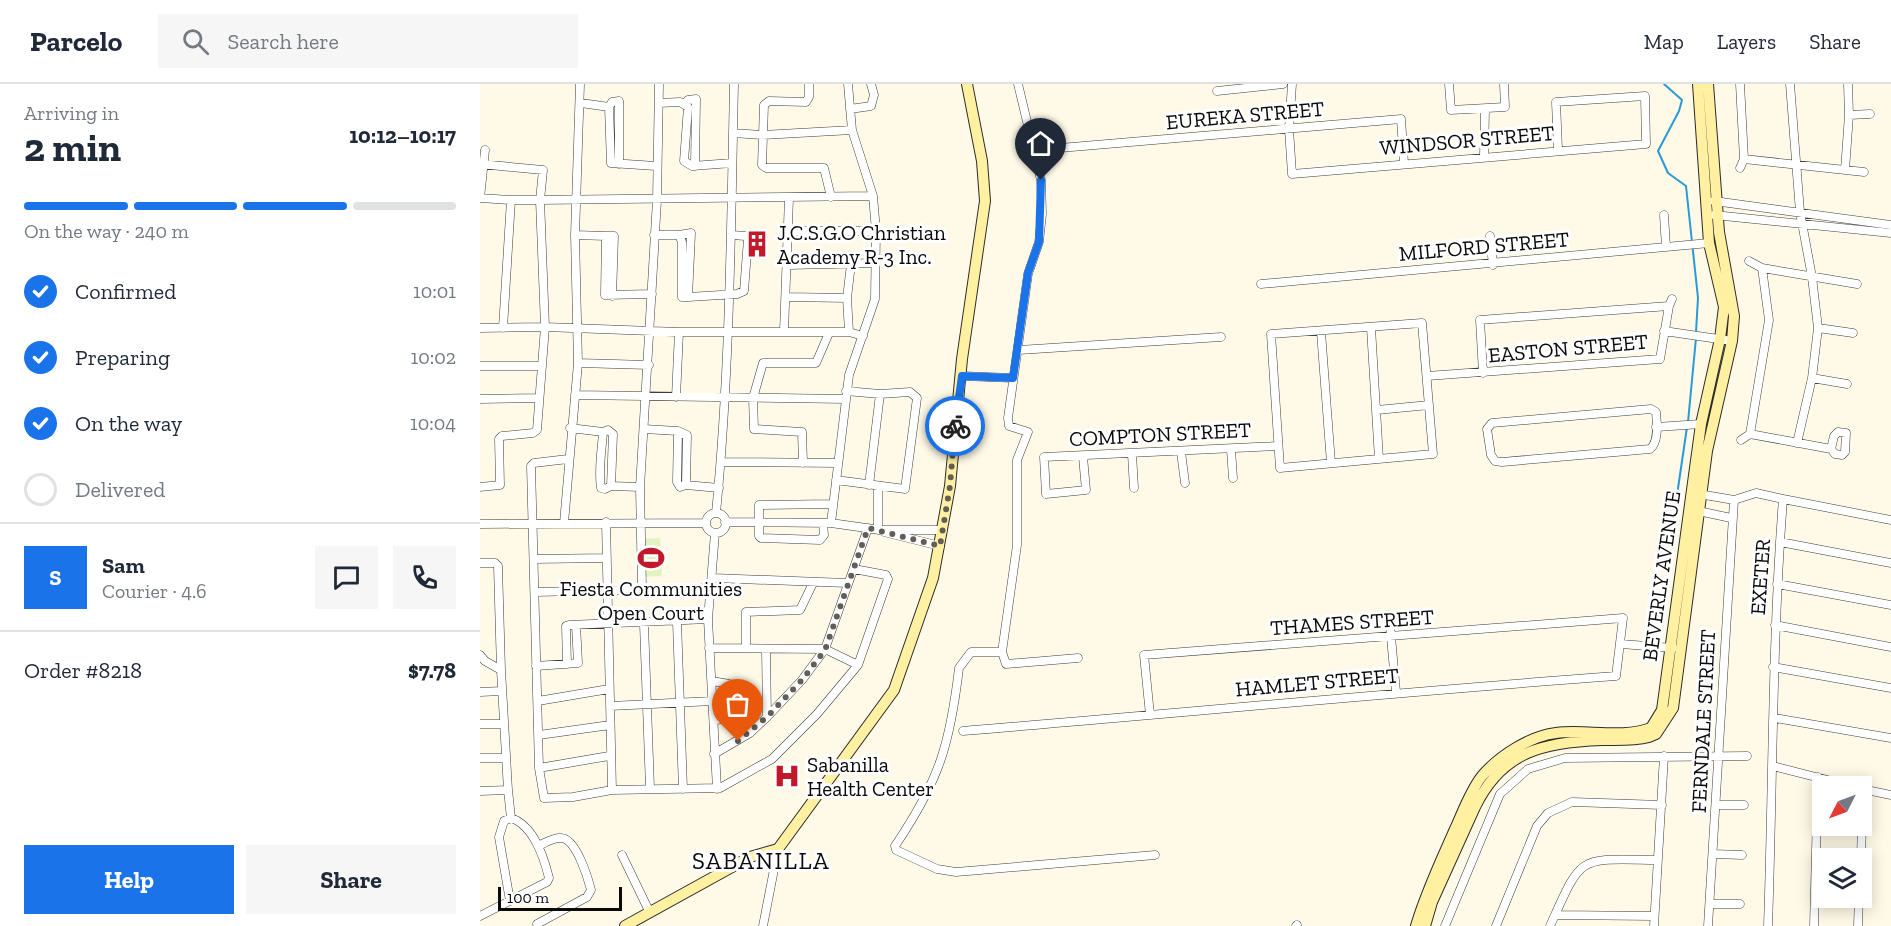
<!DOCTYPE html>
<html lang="en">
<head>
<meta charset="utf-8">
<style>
	body { margin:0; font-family:"Zilla Slab",serif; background:#f6f6f7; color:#1f2937; height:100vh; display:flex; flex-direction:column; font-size:22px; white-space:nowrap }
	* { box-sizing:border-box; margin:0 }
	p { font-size:20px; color:#747a83 }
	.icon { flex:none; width:33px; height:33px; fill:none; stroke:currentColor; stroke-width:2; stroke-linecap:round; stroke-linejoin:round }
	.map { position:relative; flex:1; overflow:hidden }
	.drawer { display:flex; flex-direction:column; background:#fff; width:480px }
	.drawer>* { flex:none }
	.needle { width:39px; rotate:228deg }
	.buttons { position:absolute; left:1332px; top:692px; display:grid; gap:12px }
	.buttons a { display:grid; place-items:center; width:60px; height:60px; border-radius:0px; background:#fff; box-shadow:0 3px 15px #0003; font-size:30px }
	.scale { position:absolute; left:18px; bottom:15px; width:124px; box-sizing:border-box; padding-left:6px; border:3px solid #0a0a0a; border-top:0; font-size:16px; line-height:21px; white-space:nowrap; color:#0a0a0a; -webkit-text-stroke:4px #fff; paint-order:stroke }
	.pin { position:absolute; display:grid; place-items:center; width:51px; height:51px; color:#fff; margin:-62px -26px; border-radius:50% 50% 50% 0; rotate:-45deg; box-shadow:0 0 6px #0007 }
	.pin .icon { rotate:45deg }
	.courier { position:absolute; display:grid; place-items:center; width:60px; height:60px; margin:-30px; border:4px solid #1a73e8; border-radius:50%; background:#fff; color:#222; box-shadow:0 2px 8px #0007 }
	.head em { font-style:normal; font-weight:700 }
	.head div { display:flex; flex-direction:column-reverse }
	.head { display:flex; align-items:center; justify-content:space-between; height:102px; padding:0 24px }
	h1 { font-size:39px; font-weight:700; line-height:45px }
	.bar { display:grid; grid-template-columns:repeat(4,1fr); gap:9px 6px; align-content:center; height:72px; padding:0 24px }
	.bar i { height:8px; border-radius:4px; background:#e0e1e3 }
	.bar .active { background:#1a73e8 }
	.bar p { grid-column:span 4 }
	.line { display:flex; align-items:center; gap:15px; padding:0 24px; border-top:2px solid #e0e1e3 }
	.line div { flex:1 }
	.round { display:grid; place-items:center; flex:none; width:63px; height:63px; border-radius:0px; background:#f6f6f7 }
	ol { padding:0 24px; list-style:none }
	li { display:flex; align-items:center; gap:18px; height:66px }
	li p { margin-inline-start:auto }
	li .icon { padding:6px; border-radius:50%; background:#1a73e8; color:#fff; stroke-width:4 }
	li:last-child { color:#747a83 }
	li i { width:33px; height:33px; border:3px solid #e0e1e3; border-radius:50% }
	.cta { display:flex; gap:12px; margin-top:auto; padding:12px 24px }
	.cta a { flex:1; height:69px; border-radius:0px; background:#1a73e8; color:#fff; font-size:24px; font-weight:700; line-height:69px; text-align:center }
	.cta a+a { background:#f6f6f7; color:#1f2937 }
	header { display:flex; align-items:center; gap:36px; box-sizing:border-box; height:84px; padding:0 30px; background:#fff; border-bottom:2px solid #e0e1e3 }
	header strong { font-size:28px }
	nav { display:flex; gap:33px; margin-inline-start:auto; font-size:21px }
	.search { width:420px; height:54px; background:#f6f6f7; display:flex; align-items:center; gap:15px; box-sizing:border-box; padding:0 21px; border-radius:0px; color:#747a83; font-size:22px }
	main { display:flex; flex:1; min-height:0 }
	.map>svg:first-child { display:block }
	.pitch { fill:#e3f2c1 }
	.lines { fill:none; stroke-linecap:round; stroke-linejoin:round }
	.stream { stroke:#299ad7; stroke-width:2 }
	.street-casing { stroke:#3d3d3d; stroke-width:9 }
	.secondary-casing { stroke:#2c2c2c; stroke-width:12 }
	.street { stroke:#fff; stroke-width:8 }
	.secondary { stroke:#fff0a2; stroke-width:10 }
	.done { stroke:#605e57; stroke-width:6; stroke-dasharray:0 10.8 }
	.route { stroke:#1a73e8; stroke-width:8 }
	.labels { text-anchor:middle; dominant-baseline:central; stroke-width:6; stroke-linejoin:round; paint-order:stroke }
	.street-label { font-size:21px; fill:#0a0a0a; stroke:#fff }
	.poi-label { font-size:21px; fill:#0a0a0a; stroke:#fff; text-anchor:start }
	.quarter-label { font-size:24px; letter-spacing:1.5px; fill:#0a0a0a; stroke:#fff }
</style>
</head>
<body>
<header>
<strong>Parcelo</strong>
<div class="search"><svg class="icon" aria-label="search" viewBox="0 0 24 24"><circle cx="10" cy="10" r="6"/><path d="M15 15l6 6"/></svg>Search here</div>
<nav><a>Map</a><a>Layers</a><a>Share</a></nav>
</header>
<main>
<section class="drawer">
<div class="head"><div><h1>2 min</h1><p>Arriving in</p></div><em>10:12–10:17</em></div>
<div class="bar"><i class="active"></i><i class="active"></i><i class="active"></i><i></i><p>On the way · 240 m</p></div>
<ol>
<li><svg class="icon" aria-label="check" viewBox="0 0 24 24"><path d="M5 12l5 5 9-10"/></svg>Confirmed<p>10:01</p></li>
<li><svg class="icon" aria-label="check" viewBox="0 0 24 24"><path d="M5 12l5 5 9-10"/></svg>Preparing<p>10:02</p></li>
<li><svg class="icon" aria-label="check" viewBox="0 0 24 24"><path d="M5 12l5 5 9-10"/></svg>On the way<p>10:04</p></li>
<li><i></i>Delivered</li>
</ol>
<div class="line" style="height:108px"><b class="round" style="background:#1a73e8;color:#fff">S</b><div><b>Sam</b><p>Courier · 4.6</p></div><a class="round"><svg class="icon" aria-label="chat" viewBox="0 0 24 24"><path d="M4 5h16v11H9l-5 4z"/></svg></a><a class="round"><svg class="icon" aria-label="phone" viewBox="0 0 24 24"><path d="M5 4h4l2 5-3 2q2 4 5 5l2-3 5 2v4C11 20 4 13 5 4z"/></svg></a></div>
<div class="line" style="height:78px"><div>Order #8218</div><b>$7.78</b></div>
<div class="cta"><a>Help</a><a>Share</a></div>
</section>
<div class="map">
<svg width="1411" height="842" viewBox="0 0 1411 842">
	<rect width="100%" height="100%" fill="#fff9e7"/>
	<path class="pitch" d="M180 454 182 492 161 493 160 455Z"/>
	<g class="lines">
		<path class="stream" d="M1184 0 1202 16 1199 27 1178 67 1188 89 1206 102 1218 214 1216 248
			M1208 338 1216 254
			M1196 418 1207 343"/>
		<g class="street-casing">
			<path id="street" d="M329 0V13L326 18 289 17 284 21 282 81 286 84H344L351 113
				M538 0 561 96 562 130 559 158 548 190 528 334 529 342 548 348 537 376V461L522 568 526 580 598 574
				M812 0 809 45 812 90 1166 60 1165 12 1076 18 1078 66
				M969 0 971 26 1025 23 1024 0
				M1260 0 1264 75 1260 84
				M1310 0 1320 128 1332 193 1338 244 1332 294 1317 359
				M737 7 803 0
				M101 19 129 23 131 79 176 82
				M179 19 200 18 208 23 204 77 212 82 252 79
				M205 20 208 16 216 15 215 82
				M129 23 132 18 139 17V80
				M370 25 391 22 394 11 391 0
				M1369 31 1390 30
				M253 49 282 51 372 46
				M568 65 921 35 924 79
				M1004 72 1005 25
				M1264 75 1384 88
				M0 80 63 86 60 116 393 112
				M1365 86 1369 31 1368 0
				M0 114 31 116 23 244
				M0 114 5 66
				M1234 117 1411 141
				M1184 131 1186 163
				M1234 131 1411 149
				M310 147H396
				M95 151 126 152 125 211 172 210
				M174 151H199L202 158V213H208L257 210 264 207 268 155 265 152 252 151
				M199 151 211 149 208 213
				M126 152H134L132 212
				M1010 152 1013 181
				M308 181 395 179
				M1282 184 1377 200
				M781 200 1229 159
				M307 213 367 214
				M942 239 953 370 800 384 791 250Z
				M0 244 65 243 199 248H369L383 252
				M891 244 899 375
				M1338 244 1373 249
				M304 247 309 114
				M1184 247 1252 257
				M369 248 367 214 371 180
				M841 248 851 379
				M539 266 741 253
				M1180 275 1189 222 1192 215
				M98 279 169 281
				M0 282H62
				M1003 289 1000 236 1189 222
				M482 292 533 294
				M947 292 1180 275
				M1332 294 1367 300
				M95 311 365 315
				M196 313 199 248
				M0 315 59 314
				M1171 325 1176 328C1177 339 1179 358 1170 365L1022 378 1015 377 1011 371 1007 345 1012 339Z
				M897 326 949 321
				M1176 343 1221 340
				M90 344 123 348
				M164 345 198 347
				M128 346 133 350 131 402 125 405 121 404C118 386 122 365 123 348Z
				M198 347 207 351 206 401 200 403 197 398Z
				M1270 350 1351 365 1355 370 1362 371 1365 368 1366 349 1358 348 1354 352 1351 365
				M1261 356 1270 350 1289 236 1282 184 1269 177
				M751 366 753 394
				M701 368 705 399
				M652 370 654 404
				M603 373 606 406 566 410 564 373 797 362
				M88 375 54 379 51 382 59 684 64 714 93 713 132 706 240 704 292 675 337 630 378 581 408 495 406 491 374 485
				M243 378 358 379
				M323 379 322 348 274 345 273 314 283 279H336L349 249
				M356 396 425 405 437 314 430 308 400 310 366 307
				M206 401 239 404
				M389 401 400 310
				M131 402 160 403
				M0 403 20 401 19 355 22 352 53 349 57 346 65 243 60 116H31
				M398 403V446
				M1219 410 1254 416 1228 842
				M1254 416 1276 409 1303 415
				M1214 426 1251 434
				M236 429C250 287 251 143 254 0
				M226 439a10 10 0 1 1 20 0a10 10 0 1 1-20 0Z
				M126 438 132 706
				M245 438 351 439 400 446H463
				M84 439 98 279 95 151 100 0
				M343 439 344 451 340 456 281 454 279 452V421L353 420
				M351 439 369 291 395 215 396 147 393 112 372 46 368 0
				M0 440 226 439
				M404 448 460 462
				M235 449 228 535 237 705
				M1300 458 1411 479
				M54 475 127 474
				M0 479H15L18 482 21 586
				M233 494 367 499
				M1297 500 1411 521
				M162 504 160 403 177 116 179 0
				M55 508 231 504
				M909 531 916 608
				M197 538 203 705
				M164 540 170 704
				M1295 541 1411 563
				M1141 560 1193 564
				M229 564 345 565 378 581
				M266 564V528L320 526 333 499
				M286 565 287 633
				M522 568H491L479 584C470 661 459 697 415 762L416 766 457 785 476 788 675 771
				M0 571 5 577 21 586 28 706
				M87 580 86 542 89 541 228 535
				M56 582 98 579 96 541
				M1293 583 1411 604
				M232 597 249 600 250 631 246 635 234 636
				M0 608 22 607
				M58 617 129 605
				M130 622 233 617
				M1295 634 1411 654
				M0 640H22
				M483 647C701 629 918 608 1136 592L1143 534 664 571 670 631
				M59 651 130 641
				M234 670 270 649 287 633 322 596 345 565 388 444
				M0 674H26
				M1293 682 1371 702
				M59 684 129 672
				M1382 705 1411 711
				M0 707 28 706 31 734C53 741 64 773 69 794L67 798 0 832
				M1236 721H1264
				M1234 770 1262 771
				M142 771 170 829
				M1381 774 1383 706
				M30 817 19 753 24 737 31 734
				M1230 820H1260
				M1075 831 1174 832
				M57 840 107 813 111 806C108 794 96 754 81 754 74 753 65 759 58 762
				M283 842 298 765
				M816 842 817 841
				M965 842 1020 710 1048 685 1085 674 1267 672
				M1016 842 1057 742 1068 729 1092 718 1182 721
				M1070 842C1103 769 1097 775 1177 776
				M1174 842 1184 672
				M1288 842C1293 700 1292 557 1303 415L1411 436
				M1334 842 1338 693
				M1378 842 1379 813"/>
		</g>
		<g class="secondary-casing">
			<path id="secondary" d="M145 842 270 773 298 765 414 606 453 494 470 402 482 275 505 117 502 77 487 0
				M936 842C946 808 961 777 975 745 983 728 990 707 1002 692 1019 672 1050 652 1076 649 1106 645 1142 655 1171 644L1182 626 1221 340 1240 255 1244 223 1229 159 1218 0
				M945 842 952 818 995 723C1022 667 1064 658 1122 656 1138 656 1153 657 1169 653L1176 650 1193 624 1227 367 1252 257 1254 232 1239 148 1228 0"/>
		</g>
		<use href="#street" class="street"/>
		<use href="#secondary" class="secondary"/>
	</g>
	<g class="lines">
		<path class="done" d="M258 657 287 633 322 596 345 566 388 444 460 462 470 402 475 342"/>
		<path class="route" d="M475 342 482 292 533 294 548 189 559 158 561 96"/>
	</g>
	<defs>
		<g id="building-bare" transform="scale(2.07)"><path d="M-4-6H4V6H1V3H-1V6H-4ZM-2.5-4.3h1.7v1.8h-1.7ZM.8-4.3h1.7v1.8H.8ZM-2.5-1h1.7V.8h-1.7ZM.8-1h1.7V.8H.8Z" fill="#c2192a" stroke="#fff" stroke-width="2.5" paint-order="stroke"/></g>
		<g id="stadium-bare" transform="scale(2.07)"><path d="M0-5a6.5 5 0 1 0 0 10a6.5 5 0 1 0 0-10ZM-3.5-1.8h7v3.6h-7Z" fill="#c2192a" stroke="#fff" stroke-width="2.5" paint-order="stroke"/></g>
		<g id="hospital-bare" transform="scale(2.07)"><path d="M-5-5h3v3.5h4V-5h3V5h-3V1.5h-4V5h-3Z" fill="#c2192a" stroke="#fff" stroke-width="2.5" paint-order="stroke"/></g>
	</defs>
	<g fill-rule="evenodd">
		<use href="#building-bare" x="277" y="160"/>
		<use href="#stadium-bare" x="171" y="474"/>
		<use href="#hospital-bare" x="307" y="692"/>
	</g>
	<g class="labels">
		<g class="street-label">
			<text transform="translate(765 31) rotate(-5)">EUREKA STREET</text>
			<text transform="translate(987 56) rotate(-5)">WINDSOR STREET</text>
			<text transform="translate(1004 162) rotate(-5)">MILFORD STREET</text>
			<text transform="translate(1088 264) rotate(-5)">EASTON STREET</text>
			<text transform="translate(680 350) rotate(-3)">COMPTON STREET</text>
			<text transform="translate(1181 492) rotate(-82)">BEVERLY AVENUE</text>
			<text transform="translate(1280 493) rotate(-86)">EXETER</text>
			<text transform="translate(872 538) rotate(-4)">THAMES STREET</text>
			<text transform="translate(837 598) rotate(-5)">HAMLET STREET</text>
			<text transform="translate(1223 637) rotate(-87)">FERNDALE STREET</text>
		</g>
		<g class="poi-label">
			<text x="297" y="148">J.C.S.G.O Christian<tspan x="297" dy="24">Academy R-3 Inc.</tspan></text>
			<text x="171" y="504" text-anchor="middle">Fiesta Communities<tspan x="171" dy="24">Open Court</tspan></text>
			<text x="327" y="680">Sabanilla<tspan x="327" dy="24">Health Center</tspan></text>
		</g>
		<g class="quarter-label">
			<text x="281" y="776">SABANILLA</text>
		</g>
	</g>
</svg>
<div class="buttons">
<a><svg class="needle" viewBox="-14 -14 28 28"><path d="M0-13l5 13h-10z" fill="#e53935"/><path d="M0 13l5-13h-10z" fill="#747a83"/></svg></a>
<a><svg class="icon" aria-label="layers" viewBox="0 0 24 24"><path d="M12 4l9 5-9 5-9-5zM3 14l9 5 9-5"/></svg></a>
</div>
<div class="scale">100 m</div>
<div class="pin" style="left:258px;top:657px;background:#ea580c"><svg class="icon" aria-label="bag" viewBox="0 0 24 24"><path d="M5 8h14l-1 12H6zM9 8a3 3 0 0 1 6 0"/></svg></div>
<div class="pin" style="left:561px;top:96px;background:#1f2937"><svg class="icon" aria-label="home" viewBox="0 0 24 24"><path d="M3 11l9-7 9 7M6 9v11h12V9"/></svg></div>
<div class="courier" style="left:475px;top:342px"><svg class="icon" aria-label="bike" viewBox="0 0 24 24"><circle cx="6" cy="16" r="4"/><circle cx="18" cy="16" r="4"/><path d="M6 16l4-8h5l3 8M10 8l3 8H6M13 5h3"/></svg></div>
</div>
</main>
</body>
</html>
